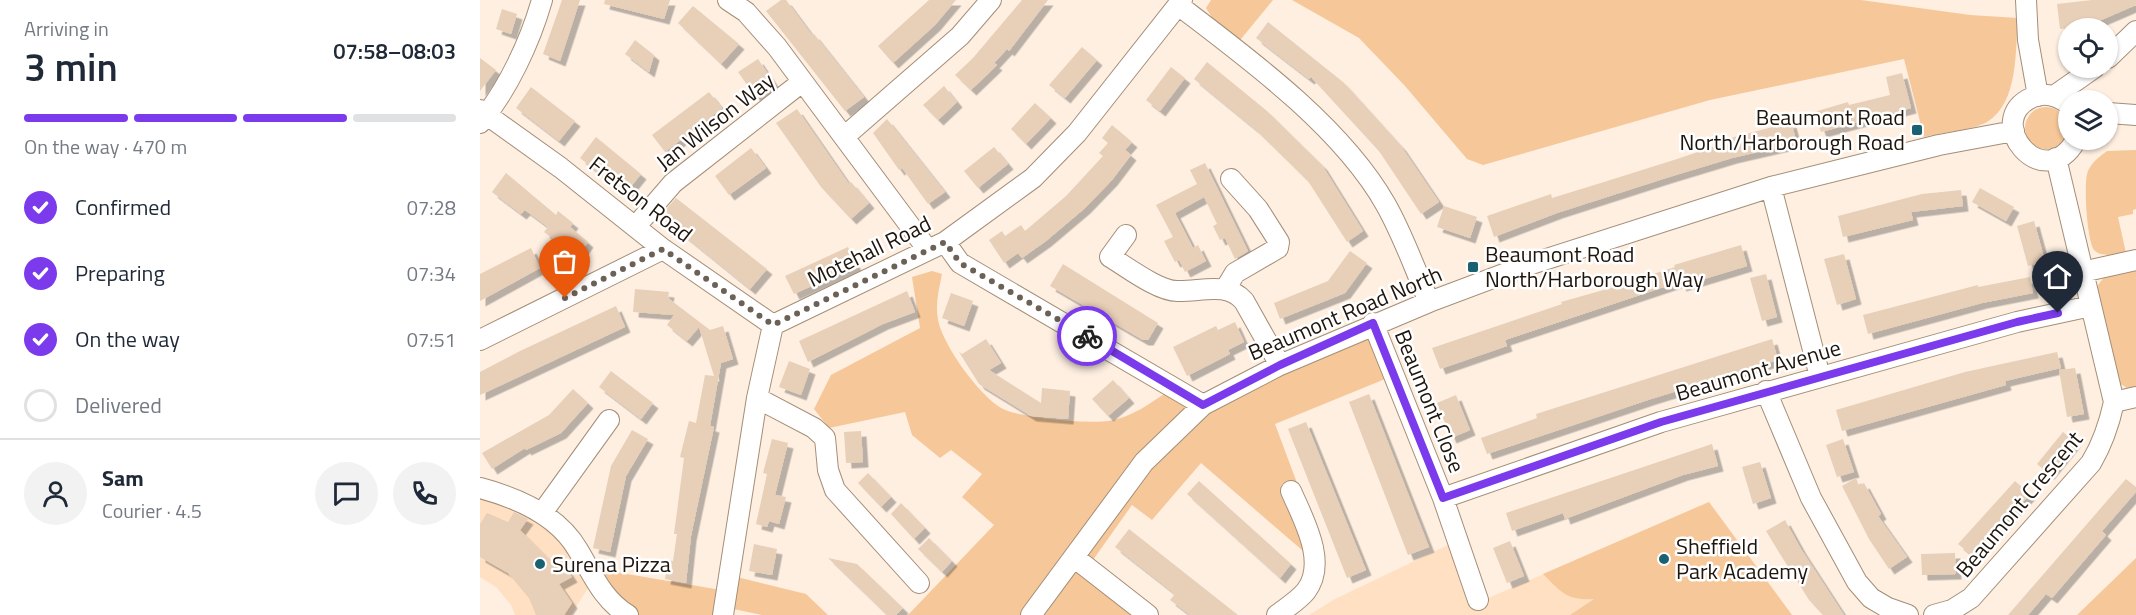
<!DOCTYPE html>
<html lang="en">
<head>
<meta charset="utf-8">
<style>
	body { margin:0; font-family:"Titillium Web",sans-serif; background:#f2f2f3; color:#1f2937; height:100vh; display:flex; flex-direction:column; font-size:22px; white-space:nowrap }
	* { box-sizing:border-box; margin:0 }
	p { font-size:20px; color:#747a83 }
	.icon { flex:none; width:33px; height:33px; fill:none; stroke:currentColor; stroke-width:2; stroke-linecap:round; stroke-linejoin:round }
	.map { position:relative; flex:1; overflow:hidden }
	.drawer { display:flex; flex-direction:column; background:#fff; width:480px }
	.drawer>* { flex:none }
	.tools { position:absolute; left:1578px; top:18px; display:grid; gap:12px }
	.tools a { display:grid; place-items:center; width:60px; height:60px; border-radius:50%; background:#fff; box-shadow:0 2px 4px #0004; font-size:30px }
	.pin { position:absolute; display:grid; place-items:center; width:51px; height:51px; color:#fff; margin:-62px -26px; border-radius:50% 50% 50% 0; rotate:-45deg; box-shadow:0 0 6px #0007 }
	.pin .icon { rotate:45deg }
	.courier { position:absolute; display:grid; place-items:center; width:60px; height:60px; margin:-30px; border:4px solid #7c3aed; border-radius:50%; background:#fff; color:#222; box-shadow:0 2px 8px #0007 }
	.headline em { font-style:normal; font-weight:600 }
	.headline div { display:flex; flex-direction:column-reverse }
	.headline { display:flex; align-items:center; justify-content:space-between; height:102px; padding:0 24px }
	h1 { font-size:39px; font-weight:600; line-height:45px }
	.bar { display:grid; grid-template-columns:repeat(4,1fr); gap:9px 6px; align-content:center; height:72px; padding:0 24px }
	.bar i { height:8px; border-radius:4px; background:#e0e1e3 }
	.bar .on { background:#7c3aed }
	.bar p { grid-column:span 4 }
	.line { display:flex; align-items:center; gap:15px; padding:0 24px; border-top:2px solid #e0e1e3 }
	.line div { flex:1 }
	.round { display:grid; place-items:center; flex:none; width:63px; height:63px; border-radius:32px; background:#f2f2f3 }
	ol { padding:0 24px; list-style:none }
	li { display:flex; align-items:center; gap:18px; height:66px }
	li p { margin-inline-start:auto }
	li .icon { padding:6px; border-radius:50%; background:#7c3aed; color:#fff; stroke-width:4 }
	li:last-child { color:#747a83 }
	li i { width:33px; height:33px; border:3px solid #e0e1e3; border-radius:50% }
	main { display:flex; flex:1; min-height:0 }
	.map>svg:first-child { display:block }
	.built { fill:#ffe0c3 }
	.green { fill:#f6c799 }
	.building { fill:#e8cfb8; filter:url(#shadow) }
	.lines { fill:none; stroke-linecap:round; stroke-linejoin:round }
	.minor-casing { stroke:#a48e77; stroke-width:22 }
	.minor { stroke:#fff; stroke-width:20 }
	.done { stroke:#6c6157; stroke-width:6; stroke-dasharray:0 10.8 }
	.route { stroke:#7c3aed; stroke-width:8 }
	.poi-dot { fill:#1a6171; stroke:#fff; stroke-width:2 }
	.labels { text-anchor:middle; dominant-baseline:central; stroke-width:5; stroke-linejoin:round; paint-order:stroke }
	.poi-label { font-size:22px; fill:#1e150d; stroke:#fff; text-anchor:start }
	.street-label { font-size:22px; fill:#1e150d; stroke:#fff }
</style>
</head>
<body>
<main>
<section class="drawer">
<div class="headline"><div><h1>3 min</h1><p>Arriving in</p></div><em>07:58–08:03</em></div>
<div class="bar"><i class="on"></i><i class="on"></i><i class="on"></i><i></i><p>On the way · 470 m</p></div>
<ol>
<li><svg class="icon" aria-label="check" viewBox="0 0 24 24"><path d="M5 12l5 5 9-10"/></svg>Confirmed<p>07:28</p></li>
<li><svg class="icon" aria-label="check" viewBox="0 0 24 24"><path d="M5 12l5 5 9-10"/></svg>Preparing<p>07:34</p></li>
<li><svg class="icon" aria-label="check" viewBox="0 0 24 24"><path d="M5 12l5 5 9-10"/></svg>On the way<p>07:51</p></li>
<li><i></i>Delivered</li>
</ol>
<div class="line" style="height:108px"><a class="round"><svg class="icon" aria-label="person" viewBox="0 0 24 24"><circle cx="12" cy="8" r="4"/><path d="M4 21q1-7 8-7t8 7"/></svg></a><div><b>Sam</b><p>Courier · 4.5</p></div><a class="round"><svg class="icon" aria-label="chat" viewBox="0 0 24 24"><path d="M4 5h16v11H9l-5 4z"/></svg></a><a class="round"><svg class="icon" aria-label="phone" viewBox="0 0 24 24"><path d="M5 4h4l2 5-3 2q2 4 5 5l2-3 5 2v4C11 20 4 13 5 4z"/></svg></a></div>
</section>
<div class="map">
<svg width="1656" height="615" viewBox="0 0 1656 615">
	<defs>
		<filter id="shadow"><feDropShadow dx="5.5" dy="5.5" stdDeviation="0" flood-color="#0004"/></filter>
	</defs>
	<rect width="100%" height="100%" fill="#feefe1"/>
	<path class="built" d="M0 484 60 507 106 567 108 588 91 615H35L31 605 16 587 0 577Z
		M1229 502 1312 615H829L855 599 970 544 990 606Z"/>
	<path class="green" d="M731 0H793L752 50 726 8Z
		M812 0H1381L1490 15 1538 18C1535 51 1539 102 1507 122 1493 130 1460 133 1444 137L1424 59 1230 100 1003 165 987 159 925 86 879 38Z
		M1545 128a21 21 0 1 1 42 0a21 21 0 1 1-42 0Z
		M1656 150V209L1653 210V214L1638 217 1646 253C1637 254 1621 258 1614 250 1607 241 1603 181 1608 171 1612 162 1620 156 1627 151Z
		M1656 268V389L1650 390 1636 381 1615 289 1625 276Z
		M452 271 462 274C459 289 455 304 458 320 463 345 498 394 521 408 538 418 608 424 629 421 653 417 670 403 690 390L719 405 893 332 910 377 795 424 820 491 829 556 721 463 672 520 652 505 603 574 656 615H428L514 525 482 497 502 474 471 450 460 458 432 435 425 412 349 428 334 409 351 375 440 328 432 277Z
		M1229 502 1312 615H1090L1114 599C1087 601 1081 592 1063 574Z
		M1656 558V615H1597Z
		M106 567 241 590 245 574 326 594 348 615H282L239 606 237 615H153Z"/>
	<path class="building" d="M82 0H100L80 61 63 54Z
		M125 0H190L184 19 124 4Z
		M301 0H306L332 35 334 34 384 97 365 111 286 11Z
		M449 0H476L455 25 413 63 398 46Z
		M542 0H568L529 51 527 49 514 63 517 65 491 90 475 75 493 58Z
		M1612 0H1656V5L1605 27 1580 29 1577 4Z
		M213 6 259 44 241 64 198 23Z
		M22 9 37 14 31 34 16 29Z
		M788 22 863 82 921 146 959 202 941 214 899 151 831 77 829 79 776 38Z
		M155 40 174 55 169 72 145 54Z
		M602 47 617 60 585 98 569 85Z
		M0 58 16 70 0 91Z
		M278 59 294 83 275 96 258 72Z
		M727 62 787 111 842 165 883 231 867 242 828 181 775 129 714 79Z
		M691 67 705 78 680 111 666 100Z
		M1422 73 1431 108 1341 132 1334 112 1368 102 1369 105 1410 95 1406 77Z
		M464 86 477 102 458 120 443 105Z
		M51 87 95 121 79 141 36 108Z
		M229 92 242 108 185 152 172 135Z
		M555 103 571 118 546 144 531 129Z
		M317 109 369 184 371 182 389 203 371 219 341 187 296 123Z
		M407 119 465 192 448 204 422 168 419 170 393 133Z
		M1311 122 1317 143 1252 158 1186 178 1077 213 1014 237 1007 216 1071 194 1072 198 1124 182 1197 159 1248 142 1247 139Z
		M632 125 652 142 645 150 651 155 632 180 605 208 566 241 542 258 538 253 524 263 509 240 522 231 525 236 541 225 545 231 586 196 623 156 619 153 628 143 622 138Z
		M116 137 161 174 145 194 100 158Z
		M514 147 528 164 498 188 484 171Z
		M271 148 286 168 249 195 235 176Z
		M725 163 768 251 755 259 745 238 740 240 733 226 737 224 724 197 695 213 713 248 718 245 726 261 705 272 699 260 695 262 684 241 693 237 676 205 717 184 710 170Z
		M26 173 76 215 78 211 93 223 90 227 108 242 101 252 84 239 80 244 64 232 68 227 45 210 41 214 12 192Z
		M1500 188 1534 207 1526 221 1492 202Z
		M1481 190 1483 206 1431 212 1433 220 1363 237 1358 216 1442 194Z
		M196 198 287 269 270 289 180 216Z
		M964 206 997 217 990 238 957 227Z
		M1554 221 1565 261 1548 266 1537 226Z
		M1261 245 1267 266 1201 286 1199 282 1025 340 1027 346 960 369 952 348 1082 304 1081 302 1127 289 1195 267 1194 265Z
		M368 247 376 266 314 294 305 276Z
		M51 248 60 268 0 301V274Z
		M870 251 887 263 865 293 800 319 794 303 848 281Z
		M1364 254 1376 299 1357 305 1344 259Z
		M583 264 678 323 668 340H663L570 286Z
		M1286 274 1297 317 1282 321 1270 278Z
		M1550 277 1553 293 1502 303 1388 334 1383 315 1498 285V287Z
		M155 289 189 292 188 298 230 330 243 326 253 359 241 363 230 426 234 427 211 536 206 583 185 579 188 560 193 561 197 534H194L204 458 200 457 209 421 216 423 225 375 234 376 219 327 207 341 187 325 194 315 153 312Z
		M427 291 435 312 403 324 328 362 319 341Z
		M471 293 493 301 484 326 462 318Z
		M136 306 145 327 0 395V372L40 351Z
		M755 322 764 342 748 350 750 354 707 376 693 347 736 326 738 330Z
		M506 339 521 363 509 370 561 403 562 388 590 391 588 419 551 416 499 384 479 352 482 354Z
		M1292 339 1298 360 1171 399 1007 454 1001 438 1057 418 1056 414Z
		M1577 352 1581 368 1525 381 1526 385 1362 431 1356 410 1485 372Z
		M309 361 330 369 321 395 299 387Z
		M1595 368 1604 414 1587 417 1579 370Z
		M131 371 173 403 161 419 119 387Z
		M633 380 649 398 628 416 612 399Z
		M93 389 108 403 81 433 46 450 45 448 12 469 2 453 69 415Z
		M889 394 949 547 928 555 869 402Z
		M976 395 990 430 971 438 957 403Z
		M826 422 886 570 867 578 808 429Z
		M152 430 168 439 146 476 130 552 113 548 131 466Z
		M381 431 383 462 366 463 364 432Z
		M1583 432 1595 442 1569 474 1557 464Z
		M292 439 308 443 295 495 306 497 299 524 289 521 287 527 276 524 287 474 283 473Z
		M1363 439 1374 472 1357 477 1346 445Z
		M1232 444 1238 466 1203 475 1085 519 1083 513 1032 531 1026 513Z
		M1280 462 1291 498 1273 504 1262 467Z
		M388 473 411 497 401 507 378 483Z
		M1376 478 1379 486 1384 483 1401 514 1398 516 1427 557 1409 569 1389 539 1362 486Z
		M1646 479 1656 487V492L1622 531 1626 535 1572 598 1566 594 1548 615H1528Z
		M719 481 811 564 800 578 707 494Z
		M1535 481 1550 494 1494 557 1478 544Z
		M421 503 445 528 434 539 411 514Z
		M34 512 48 519 40 530 72 562 79 557 92 577 79 584 92 603 84 615H56L49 598 28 573 0 557V524L7 513 28 522Z
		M1305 520 1321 549 1364 615H1343L1329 600 1300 554 1286 531Z
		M649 529 758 615H710L690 600 695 594 635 547Z
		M449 538 472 561 462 572 438 549Z
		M1030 541 1044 576 1027 583 1013 548Z
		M274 544 297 549 292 575 269 571Z
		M1475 553 1476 574 1442 575 1441 554Z
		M348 558 377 564 423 608 416 615H407Z"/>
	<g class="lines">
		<g class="minor-casing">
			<path id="minor" d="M248 0 266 12 297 47 448 250
				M1546 0 1548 40 1558 96
				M698 5C769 59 862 127 906 205 923 235 935 269 949 302
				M1628 58 1656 31
				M1574 96 1614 68
				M1588 104C1578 96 1566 92 1553 97 1500 120 1564 197 1596 140
				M0 110 81 168 183 249 293 325
				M1628 113 1656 115
				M0 123C28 89 50 42 62 0
				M364 137 480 36 511 0
				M1291 187 1340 377
				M156 226 193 183 322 82
				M646 235 630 257C647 267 678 291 697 291 721 292 746 281 764 301L800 365
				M465 242 480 263 723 405
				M1602 272 1656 260
				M746 288 755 273 798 248 799 242 778 209 751 179
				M893 323 963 498 998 600
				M0 340 183 249
				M1286 391 1331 498 1377 582 1391 598 1408 608 1428 615
				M277 398 334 428 345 438 348 470 355 490 439 583
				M1634 402 1656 397
				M0 488C38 498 78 515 98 550 113 575 123 600 148 615
				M963 498 1181 422 1537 322 1611 306
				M62 513 129 420
				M595 558 668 615
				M243 615 277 398 293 325 465 242 553 178 597 133 702 0
				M551 615 664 462 723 405 800 365 949 302 1045 266 1291 187 1459 145 1534 131
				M797 615C806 608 819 600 826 591 848 562 823 519 811 491
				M1454 615 1472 610 1491 598 1611 463C1623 443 1629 425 1634 402L1576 158"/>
		</g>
		<use href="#minor" class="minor"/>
	</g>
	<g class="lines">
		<path class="done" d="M85 298 183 249 293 325 465 242 480 263 607 336"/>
		<path class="route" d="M607 336 723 405 800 365 893 323 963 498 1181 422 1537 322 1578 313"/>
	</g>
	<g class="poi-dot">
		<rect x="1431" y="124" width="12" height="12" rx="3"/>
		<rect x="987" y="261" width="12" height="12" rx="3"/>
		<circle cx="1184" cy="559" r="6"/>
		<circle cx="60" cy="564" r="6"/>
	</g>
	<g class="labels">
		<g class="poi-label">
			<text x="1425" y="117" text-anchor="end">Beaumont Road<tspan x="1425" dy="25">North/Harborough Road</tspan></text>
			<text x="1005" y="254">Beaumont Road<tspan x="1005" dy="25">North/Harborough Way</tspan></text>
			<text x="1196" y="546">Sheffield<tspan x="1196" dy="25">Park Academy</tspan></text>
			<text x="72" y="564">Surena Pizza</text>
		</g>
		<g class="street-label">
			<text transform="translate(235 121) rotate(-38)">Jan Wilson Way</text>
			<text transform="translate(161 199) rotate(38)">Fretson Road</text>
			<text transform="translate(389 251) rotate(-26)">Motehall Road</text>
			<text transform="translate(865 313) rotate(-23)">Beaumont Road North</text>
			<text transform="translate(1278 370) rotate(-16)">Beaumont Avenue</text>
			<text transform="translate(950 401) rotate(68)">Beaumont Close</text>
			<text transform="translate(1539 504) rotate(-50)">Beaumont Crescent</text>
		</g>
	</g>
</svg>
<div class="tools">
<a><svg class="icon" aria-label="locate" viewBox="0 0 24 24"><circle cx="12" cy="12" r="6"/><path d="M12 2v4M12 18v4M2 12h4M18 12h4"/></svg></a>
<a><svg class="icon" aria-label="layers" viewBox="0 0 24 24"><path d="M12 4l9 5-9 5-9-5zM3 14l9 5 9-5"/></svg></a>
</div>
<div class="pin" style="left:85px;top:298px;background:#ea580c"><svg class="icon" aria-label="bag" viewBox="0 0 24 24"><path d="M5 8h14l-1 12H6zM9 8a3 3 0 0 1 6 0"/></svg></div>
<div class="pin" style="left:1578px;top:313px;background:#1f2937"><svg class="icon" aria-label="home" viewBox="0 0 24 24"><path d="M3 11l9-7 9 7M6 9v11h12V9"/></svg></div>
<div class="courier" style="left:607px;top:336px"><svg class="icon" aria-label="bike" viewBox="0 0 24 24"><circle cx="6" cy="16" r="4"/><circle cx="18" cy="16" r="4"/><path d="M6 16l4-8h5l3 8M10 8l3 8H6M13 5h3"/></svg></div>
</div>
</main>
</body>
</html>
